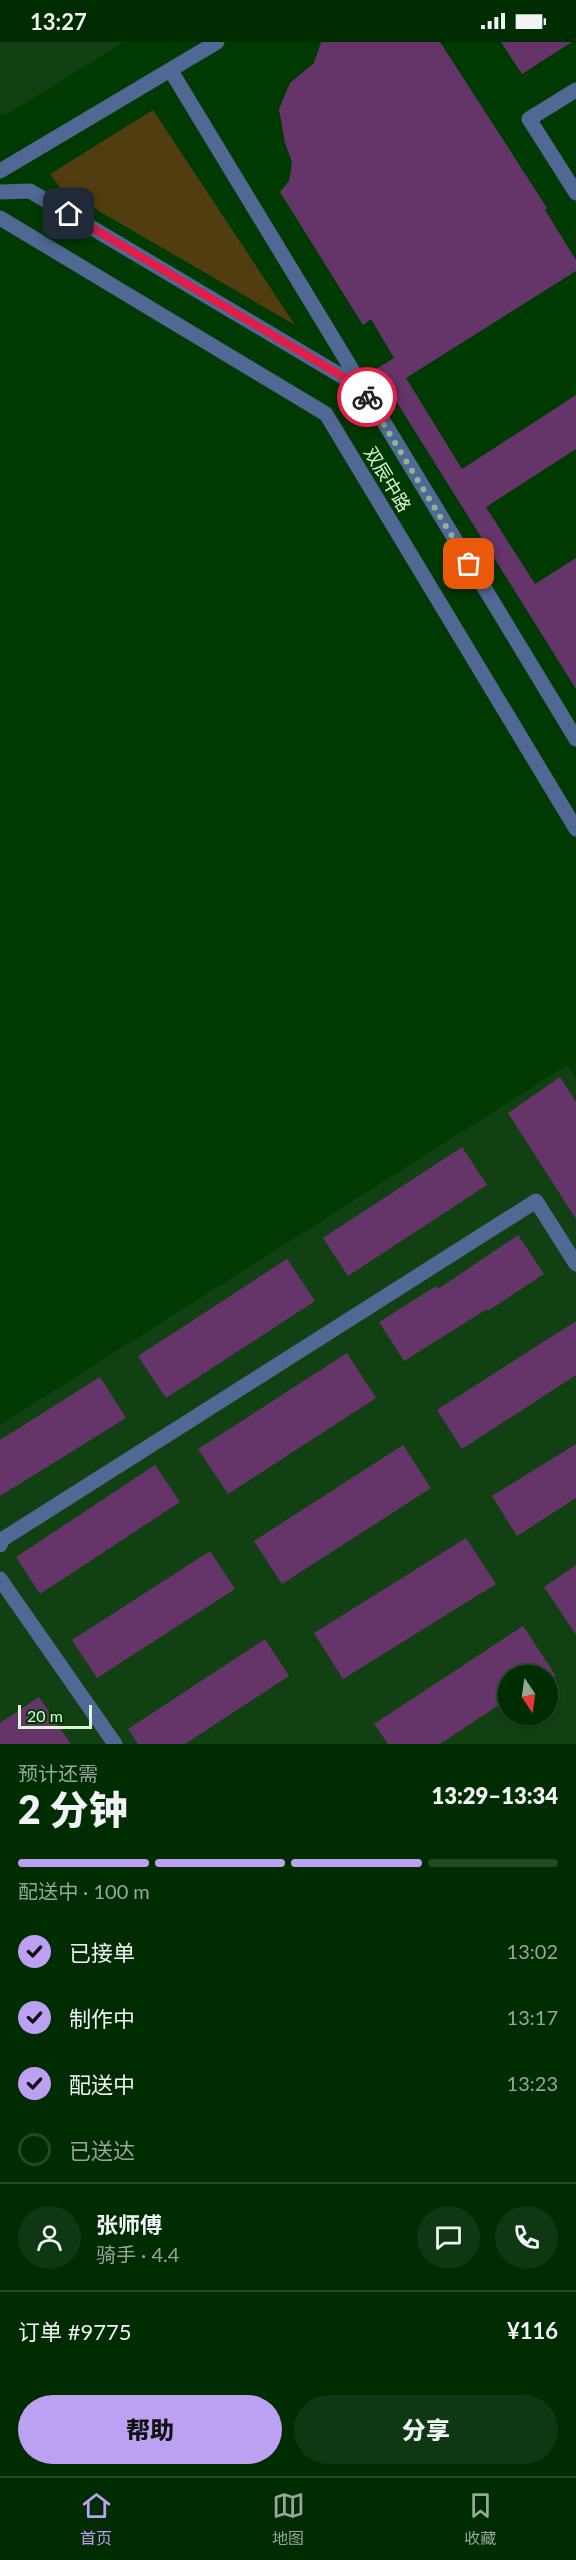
<!DOCTYPE html>
<html lang="zh">
<head>
<meta charset="utf-8">
<style>
	body { margin:0; font-family:Lato,"Noto Sans SC",sans-serif; background:#0e3811; color:#f1f3f6; height:100vh; display:flex; flex-direction:column; font-size:22px; white-space:nowrap }
	* { box-sizing:border-box; margin:0 }
	p { font-size:20px; color:#95a799 }
	.icon { flex:none; width:33px; height:33px; fill:none; stroke:currentColor; stroke-width:2; stroke-linecap:round; stroke-linejoin:round }
	.map { position:relative; height:1702px; overflow:hidden }
	.panel { display:flex; flex-direction:column; background:#002c02; flex:1 }
	.panel>* { flex:none }
	.needle { width:39px; rotate:167deg }
	.controls { position:absolute; left:498px; top:1623px; display:grid; gap:12px }
	.controls a { display:grid; place-items:center; width:60px; height:60px; border-radius:50%; background:#002c02; box-shadow:0 2px 4px #0004,0 0 0 2px #224824; font-size:30px }
	.scale { position:absolute; left:18px; bottom:15px; width:74px; box-sizing:border-box; padding-left:6px; border:3px solid #daf7d8; border-top:0; font-size:16px; line-height:21px; white-space:nowrap; color:#daf7d8; -webkit-text-stroke:4px #003a03; paint-order:stroke }
	.pin { position:absolute; display:grid; place-items:center; width:51px; height:51px; color:#fff; margin:-26px; border-radius:12px; box-shadow:0 3px 9px #0006 }
	.courier { position:absolute; display:grid; place-items:center; width:60px; height:60px; margin:-30px; border:4px solid #e11d48; border-radius:50%; background:#fff; color:#222; box-shadow:0 2px 8px #0007 }
	.summary em { font-style:normal; font-weight:800 }
	.summary div { display:flex; flex-direction:column-reverse }
	.summary { display:flex; align-items:center; justify-content:space-between; height:102px; padding:0 18px }
	h1 { font-size:39px; font-weight:800; line-height:45px }
	.bar { display:grid; grid-template-columns:repeat(4,1fr); gap:9px 6px; align-content:center; height:72px; padding:0 18px }
	.bar i { height:8px; border-radius:4px; background:#224824 }
	.bar .selected { background:#bca0f2 }
	.bar p { grid-column:span 4 }
	.line { display:flex; align-items:center; gap:15px; padding:0 18px; border-top:2px solid #224824 }
	.line div { flex:1 }
	.round { display:grid; place-items:center; flex:none; width:63px; height:63px; border-radius:32px; background:#0e3811 }
	ol { padding:0 18px; list-style:none }
	li { display:flex; align-items:center; gap:18px; height:66px }
	li p { margin-inline-start:auto }
	li .icon { padding:6px; border-radius:50%; background:#bca0f2; color:#111; stroke-width:4 }
	li:last-child { color:#95a799 }
	li i { width:33px; height:33px; border:3px solid #224824; border-radius:50% }
	.action { display:flex; gap:12px; margin-top:auto; padding:12px 18px }
	.action a { flex:1; height:69px; border-radius:36px; background:#bca0f2; color:#111; font-size:24px; font-weight:800; line-height:69px; text-align:center }
	.action a+a { background:#0e3811; color:#f1f3f6 }
	.status { display:flex; justify-content:space-between; align-items:center; height:42px; padding:0 30px; background:#002c02; direction:ltr }
	.status svg { height:16px; fill:currentColor }
	.tabs { display:flex; justify-content:space-around; align-items:center; height:84px; border-top:2px solid #224824; background:#002c02; font-size:16px; color:#95a799 }
	.tabs a { display:grid; justify-items:center; gap:3px }
	.tabs .selected { color:#bca0f2 }
	.map>svg:first-child { display:block }
	.built { fill:#114012; fill-rule:evenodd }
	.green { fill:#523d10 }
	.building { fill:#65356a }
	.lines { fill:none; stroke-linecap:round; stroke-linejoin:round }
	.minor { stroke:#516794; stroke-width:15 }
	.done { stroke:#8eb58d; stroke-width:6; stroke-dasharray:0 10.8 }
	.route { stroke:#e11d48; stroke-width:8 }
	.labels { text-anchor:middle; dominant-baseline:central; stroke-width:6; stroke-linejoin:round; paint-order:stroke }
	.street-label { font-size:18px; fill:#daf7d8; stroke:#003a03 }
</style>
</head>
<body>
<div class="status"><b>13:27</b><svg viewBox="0 0 49 12"><path d="M0 12V9h3v3zM5 12V6h3v6zM10 12V3h3v9zM15 12V0h3v12zM26 1h20v11H26zM47 4h2v5h-2z"/></svg></div>
<div class="map">
<svg width="576" height="1702" viewBox="0 0 576 1702">
	<rect width="100%" height="100%" fill="#003a03"/>
	<path class="built" d="M0 0H124L6 73 0 71Z
		M567 1023 576 1037V1702H0V1383ZM508 1634H548V1672H508Z"/>
	<path class="green" d="M153 68 295 283 61 147 50 132Z"/>
	<path class="building" d="M321 0H440L547 166 545 168 576 218V229L406 336 462 427 576 353V407L486 465 535 542 576 516V647L376 327 394 316 371 277 363 283 280 150 289 139 292 120 285 101 279 67 290 41 314 21Z
		M501 0H572L522 32Z
		M560 1035 576 1060V1177L508 1071Z
		M462 1105 487 1143 348 1234 323 1196Z
		M518 1193 544 1232 488 1269 487 1267 404 1319 379 1280 436 1244 438 1247Z
		M287 1217 315 1259 166 1356 138 1314Z
		M576 1279V1333L462 1407 437 1368Z
		M347 1311 376 1356 228 1452 198 1407Z
		M100 1335 126 1376 0 1454V1398Z
		M576 1402V1456L517 1494 492 1454Z
		M403 1403 431 1446 282 1542 254 1499Z
		M155 1423 180 1460 40 1552 16 1515Z
		M466 1496 496 1542 343 1637 314 1591Z
		M210 1509 235 1547 97 1636 72 1598Z
		M576 1523V1593L544 1545Z
		M523 1584 556 1634H508V1657L440 1702H388L374 1682Z
		M265 1597 289 1634 185 1702H138L128 1687Z
		M39 1655 71 1702H0V1681Z"/>
	<g class="lines">
		<path class="minor" d="M171 29 576 697
			M576 48 529 77 576 151
			M0 129 217 0
			M0 150 30 149 360 345
			M0 176 326 372 576 787
			M0 1503 3 1497 536 1159 576 1222
			M0 1537 115 1702"/>
	</g>
	<g class="lines">
		<path class="done" d="M367 355 469 522"/>
		<path class="route" d="M69 172 362 346 367 355"/>
	</g>
	<g class="labels">
		<g class="street-label">
			<text transform="translate(388 437) rotate(59)">双辰中路</text>
		</g>
	</g>
</svg>
<div class="controls">
<a><svg class="needle" viewBox="-14 -14 28 28"><path d="M0-13l5 13h-10z" fill="#e53935"/><path d="M0 13l5-13h-10z" fill="#95a799"/></svg></a>
</div>
<div class="scale">20 m</div>
<div class="pin" style="left:469px;top:522px;background:#ea580c"><svg class="icon" aria-label="bag" viewBox="0 0 24 24"><path d="M5 8h14l-1 12H6zM9 8a3 3 0 0 1 6 0"/></svg></div>
<div class="pin" style="left:69px;top:172px;background:#1f2937"><svg class="icon" aria-label="home" viewBox="0 0 24 24"><path d="M3 11l9-7 9 7M6 9v11h12V9"/></svg></div>
<div class="courier" style="left:367px;top:355px"><svg class="icon" aria-label="bike" viewBox="0 0 24 24"><circle cx="6" cy="16" r="4"/><circle cx="18" cy="16" r="4"/><path d="M6 16l4-8h5l3 8M10 8l3 8H6M13 5h3"/></svg></div>
</div>
<section class="panel">
<div class="summary"><div><h1>2 分钟</h1><p>预计还需</p></div><em>13:29–13:34</em></div>
<div class="bar"><i class="selected"></i><i class="selected"></i><i class="selected"></i><i></i><p>配送中 · 100 m</p></div>
<ol>
<li><svg class="icon" aria-label="check" viewBox="0 0 24 24"><path d="M5 12l5 5 9-10"/></svg>已接单<p>13:02</p></li>
<li><svg class="icon" aria-label="check" viewBox="0 0 24 24"><path d="M5 12l5 5 9-10"/></svg>制作中<p>13:17</p></li>
<li><svg class="icon" aria-label="check" viewBox="0 0 24 24"><path d="M5 12l5 5 9-10"/></svg>配送中<p>13:23</p></li>
<li><i></i>已送达</li>
</ol>
<div class="line" style="height:108px"><a class="round"><svg class="icon" aria-label="person" viewBox="0 0 24 24"><circle cx="12" cy="8" r="4"/><path d="M4 21q1-7 8-7t8 7"/></svg></a><div><b>张师傅</b><p>骑手 · 4.4</p></div><a class="round"><svg class="icon" aria-label="chat" viewBox="0 0 24 24"><path d="M4 5h16v11H9l-5 4z"/></svg></a><a class="round"><svg class="icon" aria-label="phone" viewBox="0 0 24 24"><path d="M5 4h4l2 5-3 2q2 4 5 5l2-3 5 2v4C11 20 4 13 5 4z"/></svg></a></div>
<div class="line" style="height:78px"><div>订单 #9775</div><b>¥116</b></div>
<div class="action"><a>帮助</a><a>分享</a></div>
</section>
<nav class="tabs">
<a class="selected"><svg class="icon" aria-label="home" viewBox="0 0 24 24"><path d="M3 11l9-7 9 7M6 9v11h12V9"/></svg>首页</a>
<a><svg class="icon" aria-label="map" viewBox="0 0 24 24"><path d="M3 6l6-2 6 2 6-2v14l-6 2-6-2-6 2zM9 4v14M15 6v14"/></svg>地图</a>
<a><svg class="icon" aria-label="saved" viewBox="0 0 24 24"><path d="M7 4h10v16l-5-4-5 4z"/></svg>收藏</a>
</nav>
</body>
</html>
